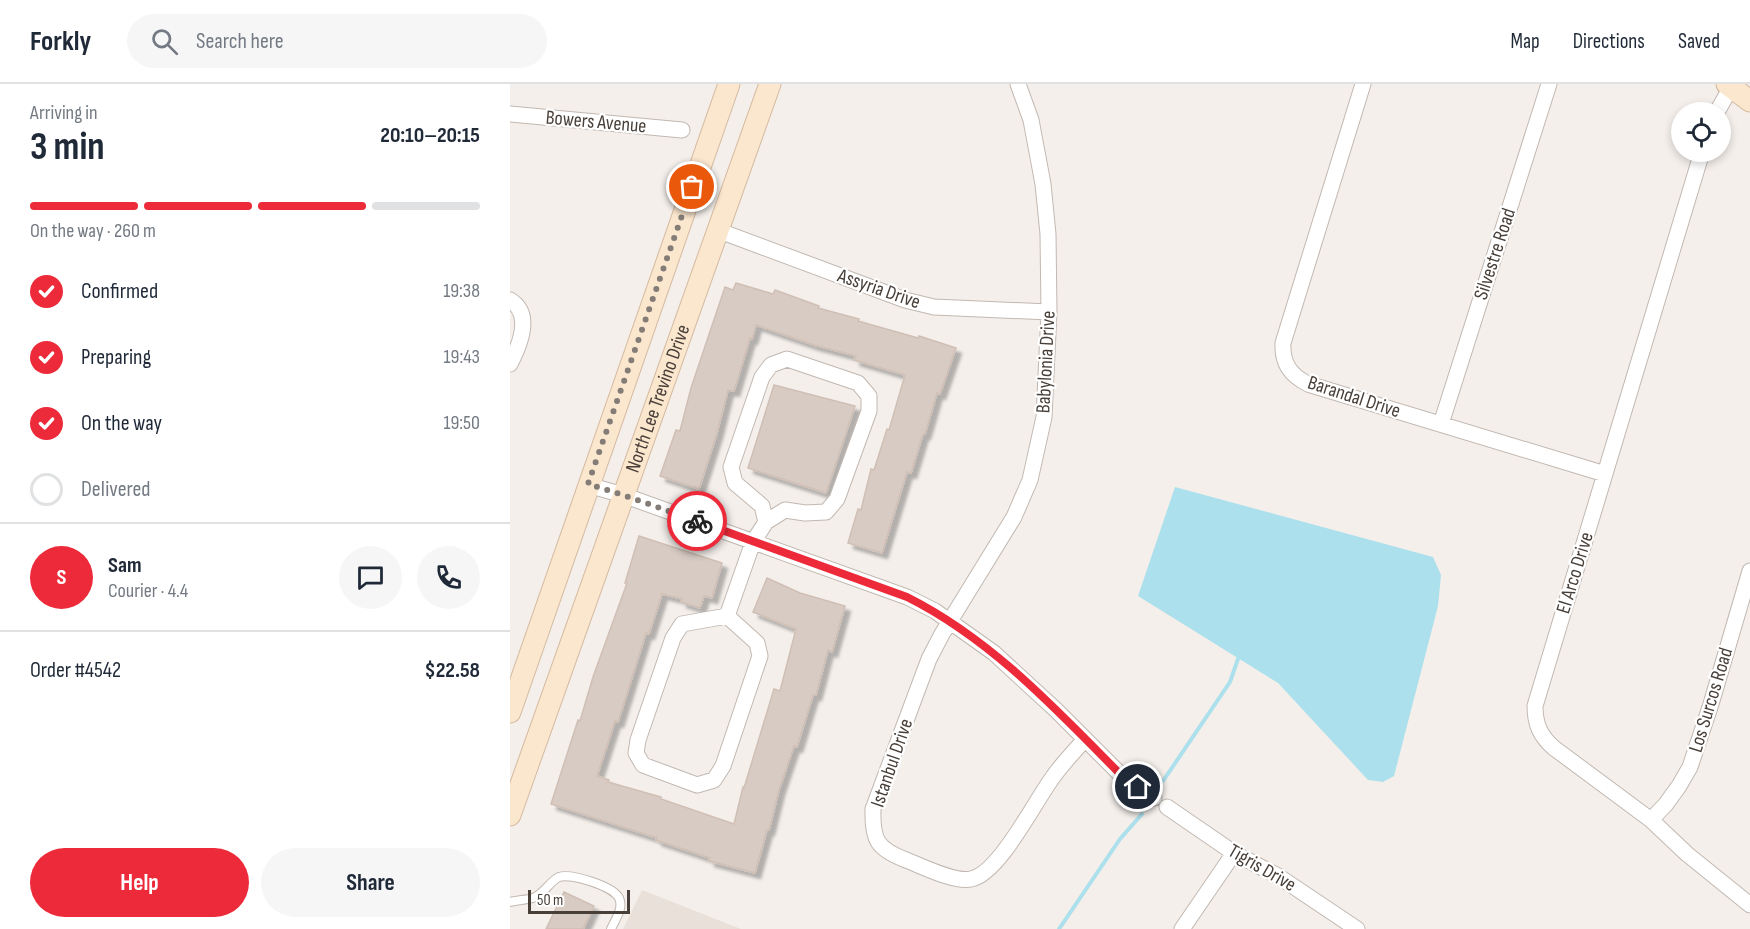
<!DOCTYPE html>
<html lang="en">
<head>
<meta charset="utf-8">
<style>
	body { margin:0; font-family:"Sofia Sans Condensed",sans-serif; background:#f6f6f7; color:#1f2937; height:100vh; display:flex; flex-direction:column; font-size:22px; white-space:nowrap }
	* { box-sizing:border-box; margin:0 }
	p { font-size:20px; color:#747a83 }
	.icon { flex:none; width:33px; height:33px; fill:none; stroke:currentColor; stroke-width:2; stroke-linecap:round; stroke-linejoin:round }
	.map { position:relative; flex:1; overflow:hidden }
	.side { display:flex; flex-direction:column; background:#fff; width:510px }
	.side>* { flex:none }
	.fabs { position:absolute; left:1161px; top:18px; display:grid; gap:12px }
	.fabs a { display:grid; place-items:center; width:60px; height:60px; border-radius:50%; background:#fff; box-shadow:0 3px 9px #0003; font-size:30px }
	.scale { position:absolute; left:18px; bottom:15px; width:102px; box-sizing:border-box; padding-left:6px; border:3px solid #483f39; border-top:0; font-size:16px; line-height:21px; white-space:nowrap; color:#483f39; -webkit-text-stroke:4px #fff; paint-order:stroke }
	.pin { position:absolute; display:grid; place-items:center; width:51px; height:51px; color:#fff; margin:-26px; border:3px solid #fff; border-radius:50%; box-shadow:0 2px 6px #0007 }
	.courier { position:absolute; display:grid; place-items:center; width:60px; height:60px; margin:-30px; border:4px solid #ec2a39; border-radius:50%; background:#fff; color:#222; box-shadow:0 2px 8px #0007 }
	.headline em { font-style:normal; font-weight:700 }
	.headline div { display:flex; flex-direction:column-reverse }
	.headline { display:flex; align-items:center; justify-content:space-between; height:102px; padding:0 30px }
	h1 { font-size:39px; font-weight:700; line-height:45px }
	.bar { display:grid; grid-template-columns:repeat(4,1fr); gap:9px 6px; align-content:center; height:72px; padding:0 30px }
	.bar i { height:8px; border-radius:4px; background:#e0e1e3 }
	.bar .on { background:#ec2a39 }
	.bar p { grid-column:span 4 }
	.line { display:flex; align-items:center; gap:15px; padding:0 30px; border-top:2px solid #e0e1e3 }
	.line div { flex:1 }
	.round { display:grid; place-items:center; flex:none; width:63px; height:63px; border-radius:32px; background:#f6f6f7 }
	ol { padding:0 30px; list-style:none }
	li { display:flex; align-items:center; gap:18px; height:66px }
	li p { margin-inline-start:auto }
	li .icon { padding:6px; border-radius:50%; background:#ec2a39; color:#fff; stroke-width:4 }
	li:last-child { color:#747a83 }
	li i { width:33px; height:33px; border:3px solid #e0e1e3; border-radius:50% }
	.button { display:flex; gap:12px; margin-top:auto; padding:12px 30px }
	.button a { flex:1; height:69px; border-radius:36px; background:#ec2a39; color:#fff; font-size:24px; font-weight:700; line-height:69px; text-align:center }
	.button a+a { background:#f6f6f7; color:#1f2937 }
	header { display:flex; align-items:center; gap:36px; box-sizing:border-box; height:84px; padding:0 30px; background:#fff; border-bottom:2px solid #e0e1e3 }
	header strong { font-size:28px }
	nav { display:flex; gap:33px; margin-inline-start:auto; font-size:21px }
	.search { width:420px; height:54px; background:#f6f6f7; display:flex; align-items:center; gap:15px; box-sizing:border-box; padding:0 21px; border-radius:33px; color:#747a83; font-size:22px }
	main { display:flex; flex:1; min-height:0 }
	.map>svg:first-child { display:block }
	.residential { fill:#e8e0d9 }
	.water { fill:#ace0ec }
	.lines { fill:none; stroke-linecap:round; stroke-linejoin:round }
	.stream { stroke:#ace0ec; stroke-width:4 }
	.building { fill:#d8cbc4; stroke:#d0bfb4; stroke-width:1.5; filter:url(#shadow) }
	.lane-casing { stroke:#c2b8b1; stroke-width:10 }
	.street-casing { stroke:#c2b8b1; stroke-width:17 }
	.secondary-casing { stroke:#d4ba9f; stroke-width:23 }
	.lane { stroke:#fff; stroke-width:8 }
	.street { stroke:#fff; stroke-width:15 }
	.secondary { stroke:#fbe6ce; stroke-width:21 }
	.done { stroke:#847d77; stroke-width:6; stroke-dasharray:0 10.8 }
	.route { stroke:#ec2a39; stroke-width:8 }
	.labels { text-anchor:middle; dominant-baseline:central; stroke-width:4.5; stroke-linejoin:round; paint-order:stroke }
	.street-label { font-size:20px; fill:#483f39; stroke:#fff }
</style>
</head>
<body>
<header>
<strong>Forkly</strong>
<div class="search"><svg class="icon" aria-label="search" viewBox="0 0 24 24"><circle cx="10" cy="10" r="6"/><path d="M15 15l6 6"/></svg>Search here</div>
<nav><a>Map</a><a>Directions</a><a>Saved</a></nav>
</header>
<main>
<section class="side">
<div class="headline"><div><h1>3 min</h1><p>Arriving in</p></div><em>20:10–20:15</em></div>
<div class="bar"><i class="on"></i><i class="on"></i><i class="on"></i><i></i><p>On the way · 260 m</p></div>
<ol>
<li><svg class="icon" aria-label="check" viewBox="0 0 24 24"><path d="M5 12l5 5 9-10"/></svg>Confirmed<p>19:38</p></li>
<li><svg class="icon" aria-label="check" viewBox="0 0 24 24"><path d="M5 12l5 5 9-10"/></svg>Preparing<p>19:43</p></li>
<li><svg class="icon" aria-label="check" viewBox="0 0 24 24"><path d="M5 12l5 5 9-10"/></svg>On the way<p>19:50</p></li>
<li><i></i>Delivered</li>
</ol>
<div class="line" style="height:108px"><b class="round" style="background:#ec2a39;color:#fff">S</b><div><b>Sam</b><p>Courier · 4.4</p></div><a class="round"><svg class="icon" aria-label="chat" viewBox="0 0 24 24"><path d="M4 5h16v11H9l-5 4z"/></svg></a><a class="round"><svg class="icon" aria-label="phone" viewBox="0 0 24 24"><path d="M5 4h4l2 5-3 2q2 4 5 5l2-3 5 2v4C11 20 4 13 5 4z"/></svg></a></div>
<div class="line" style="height:78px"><div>Order #4542</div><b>$22.58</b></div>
<div class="button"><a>Help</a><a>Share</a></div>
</section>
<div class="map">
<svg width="1240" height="845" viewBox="0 0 1240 845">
	<defs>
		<filter id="shadow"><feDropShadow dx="5.5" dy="5.5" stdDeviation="1.5" flood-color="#0004"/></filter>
	</defs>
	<rect width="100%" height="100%" fill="#f4efeb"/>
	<path class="residential" d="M132 806 231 845H113Z"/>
	<path class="water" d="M665 403 923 473 931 491 928 522 884 692 873 698 858 696 768 599 628 512Z"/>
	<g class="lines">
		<path class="stream" d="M653 697 720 598 729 572
			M549 845 610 755 632 730"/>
	</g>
	<path class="building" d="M226 199 263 210 265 206 309 222 308 224 349 235 348 237 408 254 409 252 446 264 430 310 427 309 415 350H413L401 389 397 388 372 469 338 459 348 425 351 426 361 385 364 386 377 345 379 346 395 291 344 276 346 272 304 261 246 241 242 255 240 254 224 307 218 306 207 349 189 405 150 392 166 346 170 347 181 304 215 203 223 206Z
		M264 301 345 322 316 409 238 384Z
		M129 452 212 479 202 514 194 512 190 524 171 518 172 515 152 510 139 550 136 549 108 638 105 637 87 692 99 696 98 698 151 713V715L224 740 233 703 234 704 264 605 270 607 286 545 243 528 257 494 290 509 335 522 322 568 318 566 306 611H303L287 663 284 662 269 706 259 746H257L245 789 199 777 200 774 146 756 147 754 41 720 68 636 70 637 83 593 117 499H115Z
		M54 808 84 822 73 845H36Z"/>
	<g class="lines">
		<g class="lane-casing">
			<path id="lane" d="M0 818C7 816 16 816 23 814 34 810 40 797 49 793 61 789 103 802 109 814 114 824 105 836 101 845"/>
		</g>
		<g class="street-casing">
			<path id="street" d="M508 0 521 36 533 100 538 150 539 228 534 333 520 396 504 433 432 550 419 575 363 725C362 756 367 765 396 776 412 782 445 799 461 795 489 790 525 717 543 693 552 680 564 668 575 655
				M853 0 773 259C772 279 780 291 798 300L1095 390
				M1207 28 1221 3
				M0 30 172 46
				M1192 68 1025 622C1025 640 1030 652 1044 664L1141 736 1177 770 1240 821
				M207 146 395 216 424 223 539 228
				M0 216C23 230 10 261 0 280
				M931 340 1039 0
				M78 401 113 411 397 513 425 527 484 569 546 626 611 691 644 714
				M217 532 247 559 250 572 213 682 204 696 187 701 133 681 126 669 128 656 163 554 172 540 217 532 243 458 256 438 275 426 295 429 316 428 327 415 359 327V312L348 299 277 275 261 281 252 293 221 383 225 399 252 422 256 438
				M657 723 724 769 768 792 847 845
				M1141 736 1156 720 1169 702 1180 683 1201 620 1240 487
				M672 845 724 769"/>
		</g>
		<g class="secondary-casing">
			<g id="secondary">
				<path d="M1217 0 1240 17"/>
				<path d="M0 628 219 0"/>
				<path id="s1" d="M0 731 260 0"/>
			</g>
		</g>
		<use href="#lane" class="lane"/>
		<use href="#street" class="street"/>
		<use href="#secondary" class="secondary"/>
	</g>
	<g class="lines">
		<path class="done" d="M182 103 78 400 113 411 187 437"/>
		<path class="route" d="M187 437 397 513C481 555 546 625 611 691L628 703"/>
	</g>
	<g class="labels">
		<g class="street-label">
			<text transform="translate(86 38) rotate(5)">Bowers Avenue</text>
			<text transform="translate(985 170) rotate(-72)">Silvestre Road</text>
			<text transform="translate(369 205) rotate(19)">Assyria Drive</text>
			<text transform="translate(536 278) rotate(-87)">Babylonia Drive</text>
			<text transform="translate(844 313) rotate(18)">Barandal Drive</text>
			<text stroke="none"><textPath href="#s1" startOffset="442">North Lee Trevino Drive</textPath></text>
			<text transform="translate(1065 489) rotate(-73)">El Arco Drive</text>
			<text transform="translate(1201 616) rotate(-73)">Los Surcos Road</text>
			<text transform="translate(382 679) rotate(-71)">Istanbul Drive</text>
			<text transform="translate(752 784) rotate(30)">Tigris Drive</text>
		</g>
	</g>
</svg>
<div class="fabs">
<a><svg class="icon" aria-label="locate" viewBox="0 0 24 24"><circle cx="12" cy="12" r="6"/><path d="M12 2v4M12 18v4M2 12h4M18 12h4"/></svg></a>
</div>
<div class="scale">50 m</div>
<div class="pin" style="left:182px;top:103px;background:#ea580c"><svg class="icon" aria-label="bag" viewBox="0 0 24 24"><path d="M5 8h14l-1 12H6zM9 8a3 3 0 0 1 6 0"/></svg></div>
<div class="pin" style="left:628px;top:703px;background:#1f2937"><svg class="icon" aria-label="home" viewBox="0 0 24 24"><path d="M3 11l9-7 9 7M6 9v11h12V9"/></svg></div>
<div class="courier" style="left:187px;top:437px"><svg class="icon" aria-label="bike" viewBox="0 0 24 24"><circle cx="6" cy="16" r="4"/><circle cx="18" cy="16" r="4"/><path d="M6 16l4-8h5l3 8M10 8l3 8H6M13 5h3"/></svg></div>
</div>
</main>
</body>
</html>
